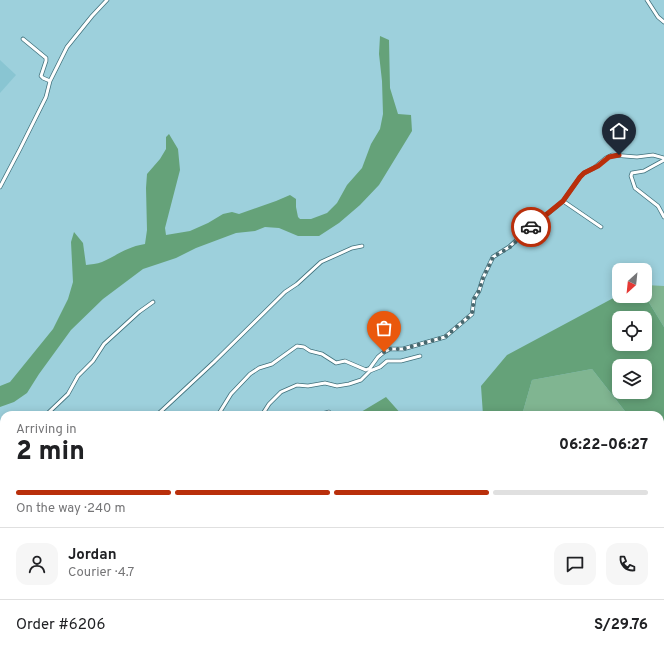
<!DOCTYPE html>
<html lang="en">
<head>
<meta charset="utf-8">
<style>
	body { margin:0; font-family:Overpass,sans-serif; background:#f6f6f6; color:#202124; height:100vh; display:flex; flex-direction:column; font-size:15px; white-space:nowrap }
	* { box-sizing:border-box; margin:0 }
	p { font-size:13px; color:#757577 }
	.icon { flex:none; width:22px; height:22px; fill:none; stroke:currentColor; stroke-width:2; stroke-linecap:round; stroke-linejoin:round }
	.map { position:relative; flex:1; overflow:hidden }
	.sheet { position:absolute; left:0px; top:411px; width:664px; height:248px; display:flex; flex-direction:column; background:#fff; border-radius:12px 12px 0 0; box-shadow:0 2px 10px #0003 }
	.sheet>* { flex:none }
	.needle { width:26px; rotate:207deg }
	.buttons { position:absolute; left:612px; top:263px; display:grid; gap:8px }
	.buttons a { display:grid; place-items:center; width:40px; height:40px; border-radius:8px; background:#fff; box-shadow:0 2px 10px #0003; font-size:20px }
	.pin { position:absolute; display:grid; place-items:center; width:34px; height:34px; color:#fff; margin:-41px -17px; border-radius:50% 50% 50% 0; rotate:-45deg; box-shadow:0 0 4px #0007 }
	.pin .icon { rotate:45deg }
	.courier { position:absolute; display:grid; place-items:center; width:40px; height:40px; margin:-20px; border:3px solid #b92f0b; border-radius:50%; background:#fff; color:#222; box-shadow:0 1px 5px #0007 }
	.overview em { font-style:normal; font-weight:800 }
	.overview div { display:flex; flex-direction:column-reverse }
	.overview { display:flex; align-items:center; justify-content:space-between; height:68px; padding:0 16px }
	h1 { font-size:26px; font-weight:800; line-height:30px }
	.bar { display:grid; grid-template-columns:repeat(4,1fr); gap:6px 4px; align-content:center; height:48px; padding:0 16px }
	.bar i { height:5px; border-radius:3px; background:#e0e0e0 }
	.bar .active { background:#b92f0b }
	.bar p { grid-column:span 4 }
	.line { display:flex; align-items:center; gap:10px; padding:0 16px; border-top:1px solid #e0e0e0 }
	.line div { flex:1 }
	.round { display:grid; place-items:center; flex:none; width:42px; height:42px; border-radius:12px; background:#f6f6f6 }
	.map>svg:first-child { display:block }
	.built { fill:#89c5d2 }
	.green { fill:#80b591 }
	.forest { fill:#65a279; fill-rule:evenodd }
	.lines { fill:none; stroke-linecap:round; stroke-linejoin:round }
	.minor-casing { stroke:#40717c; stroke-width:4.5 }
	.minor { stroke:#fff; stroke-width:3 }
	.done { stroke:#48686f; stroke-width:4; stroke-dasharray:0 7.2 }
	.route { stroke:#b92f0b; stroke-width:5 }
</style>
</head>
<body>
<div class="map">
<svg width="664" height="659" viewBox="0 0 664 659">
	<rect width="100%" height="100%" fill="#9dd0dc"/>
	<path class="built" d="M0 60 16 75 0 93Z"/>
	<path class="green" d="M645 285 664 286V327L645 296Z
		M592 369 628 415H522L532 380Z
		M660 458 664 463V659H538L537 655H660Z"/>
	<path class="forest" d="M380 36 389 40 390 88 398 114 411 115 412 131 379 185 360 205 339 223 319 236H298L279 228 265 227 255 231 236 233 196 248 176 258 143 269 103 299 71 330 39 374 27 393 14 402 0 407V386L10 382 53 329 68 299 73 282 71 242 74 232 83 243 86 265C91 264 97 264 102 262 118 255 126 247 145 244L147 230 146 188 147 174 160 159 166 149V137L169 134 178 149 180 170 165 228 166 235 190 231 208 223 223 214 232 212 239 214 276 201 290 195 296 199V207L298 217 300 219H311L327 213 337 203 347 185 362 168 371 144 380 129 383 114 382 81 379 54Z
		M619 295V296H645L664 327V463L660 458V415H628L592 369 532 380 522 415H483L481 386 507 355ZM619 318H645V344H619ZM619 366H645V392H619Z
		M386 397 402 415H356Z
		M310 655H537L538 659H309Z"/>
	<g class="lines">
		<g class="minor-casing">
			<path id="minor" d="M647 0 658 17 664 22
				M23 39 46 58V61L41 76 43 78 50 81
				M664 160 644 171 632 173 631 176 635 188 658 206 664 217
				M0 187 20 149 46 97 50 81 67 47 92 16 107 0
				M563 201 601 227
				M46 415 68 394 78 376 93 361 104 344 139 312 153 302
				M157 415 214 362 285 292 297 284 321 262 352 248 362 246
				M218 415 231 394 250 374 259 368 272 364 297 346 304 347 310 351 322 354 336 363 345 361 366 370 370 368 378 357 384 352 390 349H403L445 337 472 314 474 299 479 291 483 278 493 257 509 247 529 229 556 207 563 201 580 177 584 173 594 168 606 158 612 155 637 157 653 155 664 158
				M262 415 269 404 281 392 297 385 308 386 325 383 337 386 349 384 361 380 370 371 380 367 387 361H401L420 356
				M318 415 329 412
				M0 448 4 445
				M0 553 4 550
				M660 646 664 650
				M158 655 162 659
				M415 655 416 659
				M468 655 469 659
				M491 655V659
				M571 655 574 659
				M631 655 632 659
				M112 659 114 655
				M195 659 199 655
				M233 659 234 655
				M260 659 261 655
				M287 659 289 655
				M322 659 323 655
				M346 659 347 655
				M641 659 642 655
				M656 659 659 657 664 659"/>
		</g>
		<use href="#minor" class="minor"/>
	</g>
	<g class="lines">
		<path class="done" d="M384 352 390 349H403L445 337 472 314 474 299 479 291 483 278 493 257 510 247 531 227"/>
		<path class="route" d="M531 227 563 201 580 177 584 173 598 166 609 157 619 155"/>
	</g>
</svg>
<div class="buttons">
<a><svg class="needle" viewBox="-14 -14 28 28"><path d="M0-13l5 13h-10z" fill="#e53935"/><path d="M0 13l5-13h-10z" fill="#757577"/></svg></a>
<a><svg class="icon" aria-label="locate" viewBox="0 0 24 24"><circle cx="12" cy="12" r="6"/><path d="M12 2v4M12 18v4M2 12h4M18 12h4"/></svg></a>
<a><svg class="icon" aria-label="layers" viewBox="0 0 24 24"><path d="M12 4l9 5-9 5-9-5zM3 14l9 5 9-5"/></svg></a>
</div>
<div class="pin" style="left:384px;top:352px;background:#ea580c"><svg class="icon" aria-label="bag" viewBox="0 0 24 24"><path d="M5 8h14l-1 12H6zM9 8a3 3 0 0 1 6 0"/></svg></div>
<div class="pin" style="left:619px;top:155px;background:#1f2937"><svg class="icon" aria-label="home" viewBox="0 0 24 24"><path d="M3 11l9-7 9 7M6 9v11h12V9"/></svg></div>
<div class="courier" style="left:531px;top:227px"><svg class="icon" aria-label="car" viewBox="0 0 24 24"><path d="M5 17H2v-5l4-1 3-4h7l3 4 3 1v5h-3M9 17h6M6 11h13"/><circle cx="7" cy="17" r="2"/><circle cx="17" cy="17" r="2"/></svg></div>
<section class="sheet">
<div class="overview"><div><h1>2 min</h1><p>Arriving in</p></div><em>06:22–06:27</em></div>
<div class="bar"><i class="active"></i><i class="active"></i><i class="active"></i><i></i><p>On the way · 240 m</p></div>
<div class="line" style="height:72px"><a class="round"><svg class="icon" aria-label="person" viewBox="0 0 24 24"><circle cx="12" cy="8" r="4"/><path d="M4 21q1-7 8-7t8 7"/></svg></a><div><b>Jordan</b><p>Courier · 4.7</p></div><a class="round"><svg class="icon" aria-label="chat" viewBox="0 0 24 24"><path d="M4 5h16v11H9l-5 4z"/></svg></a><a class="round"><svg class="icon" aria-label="phone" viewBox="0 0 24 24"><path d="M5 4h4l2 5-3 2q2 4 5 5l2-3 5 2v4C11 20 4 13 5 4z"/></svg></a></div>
<div class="line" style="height:52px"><div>Order #6206</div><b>S/29.76</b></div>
</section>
</div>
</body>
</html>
